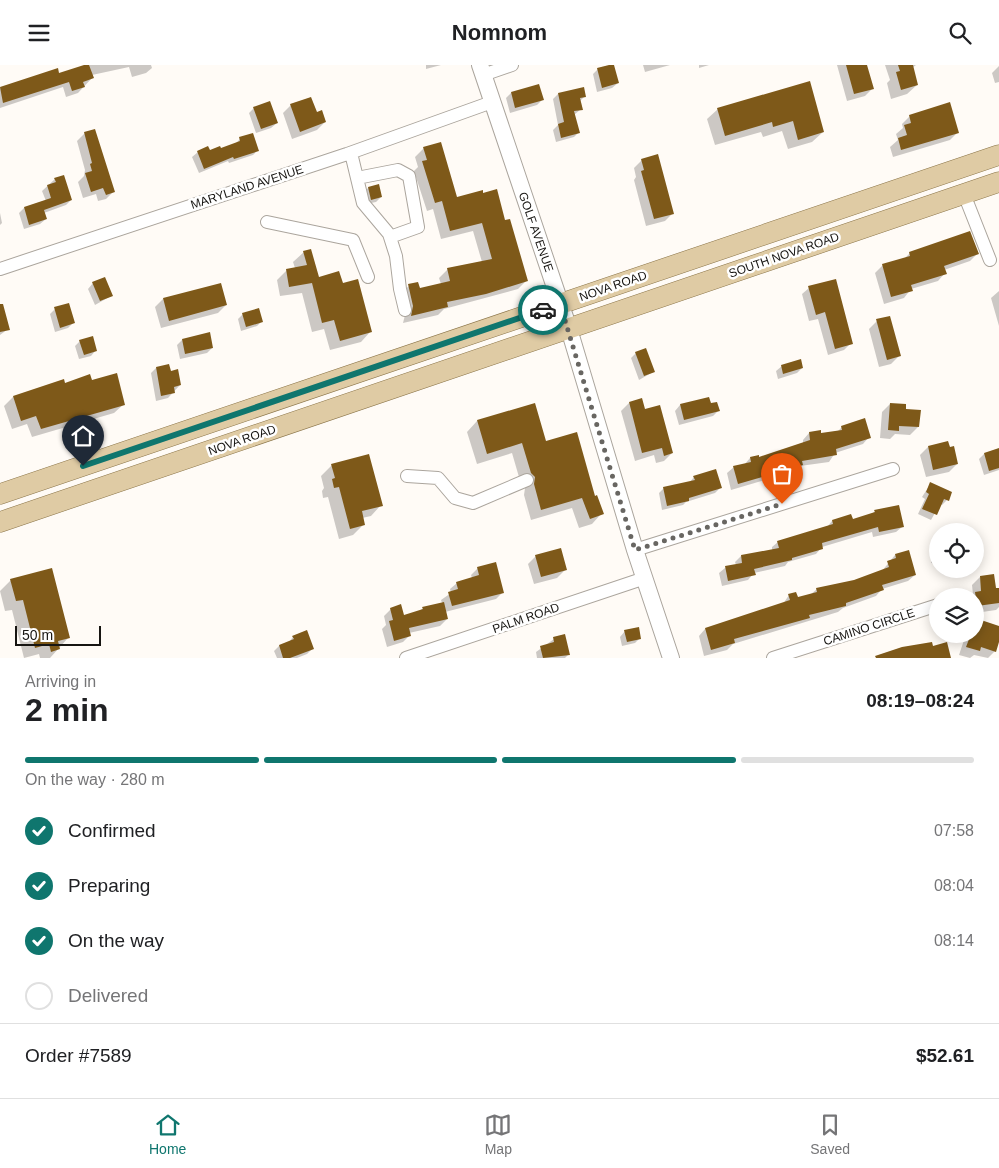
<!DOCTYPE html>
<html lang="en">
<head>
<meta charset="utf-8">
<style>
	body { margin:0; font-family:Helvetica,sans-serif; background:#f6f6f6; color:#202124; height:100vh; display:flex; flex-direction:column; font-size:19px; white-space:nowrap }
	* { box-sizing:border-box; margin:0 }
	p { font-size:16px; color:#757577 }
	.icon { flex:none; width:28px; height:28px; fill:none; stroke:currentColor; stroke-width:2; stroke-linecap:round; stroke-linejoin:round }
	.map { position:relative; height:593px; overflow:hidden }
	.drawer { display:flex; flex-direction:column; background:#fff; flex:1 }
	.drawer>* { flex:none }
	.controls { position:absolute; left:929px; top:458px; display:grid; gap:10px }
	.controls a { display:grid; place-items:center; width:55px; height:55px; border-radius:50%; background:#fff; box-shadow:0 2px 12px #0003; font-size:25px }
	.scale { position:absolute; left:15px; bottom:12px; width:86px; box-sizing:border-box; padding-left:5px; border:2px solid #171512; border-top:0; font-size:14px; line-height:18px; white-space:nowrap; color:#171512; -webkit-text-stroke:4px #fff; paint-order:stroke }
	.pin { position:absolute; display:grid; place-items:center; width:42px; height:42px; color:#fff; margin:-51px -21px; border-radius:50% 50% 50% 0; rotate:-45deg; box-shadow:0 0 5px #0007 }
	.pin .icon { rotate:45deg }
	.courier { position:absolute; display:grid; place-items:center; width:50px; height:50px; margin:-25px; border:4px solid #0f766e; border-radius:50%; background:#fff; color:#222; box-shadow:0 1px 6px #0007 }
	.summary em { font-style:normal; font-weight:700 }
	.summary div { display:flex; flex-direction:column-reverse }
	.summary { display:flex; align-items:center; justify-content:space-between; height:85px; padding:0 25px }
	h1 { font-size:32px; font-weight:700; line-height:38px }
	.bar { display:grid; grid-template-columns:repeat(4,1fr); gap:8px 5px; align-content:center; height:60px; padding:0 25px }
	.bar i { height:6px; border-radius:4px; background:#e0e0e0 }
	.bar .on { background:#0f766e }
	.bar p { grid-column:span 4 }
	.line { display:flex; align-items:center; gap:12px; padding:0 25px; border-top:1px solid #e0e0e0 }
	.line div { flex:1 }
	ol { padding:0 25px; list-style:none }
	li { display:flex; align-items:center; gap:15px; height:55px }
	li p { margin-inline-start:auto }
	li .icon { padding:5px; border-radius:50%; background:#0f766e; color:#fff; stroke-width:4 }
	li:last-child { color:#757577 }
	li i { width:28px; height:28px; border:2px solid #e0e0e0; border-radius:50% }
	header { display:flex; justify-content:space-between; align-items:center; height:65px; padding:0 25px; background:#fff; font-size:22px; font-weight:700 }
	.tabs { display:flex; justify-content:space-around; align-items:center; height:70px; border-top:1px solid #e0e0e0; background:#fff; font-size:14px; color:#757577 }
	.tabs a { display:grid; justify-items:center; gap:2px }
	.tabs .on { color:#0f766e }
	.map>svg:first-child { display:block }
	.shadow { fill:#0003 }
	.building { fill:#7e5919 }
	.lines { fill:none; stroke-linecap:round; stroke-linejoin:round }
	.minor-casing { stroke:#aba59d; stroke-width:14 }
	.tertiary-casing { stroke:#aba59d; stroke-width:18 }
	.primary-casing { stroke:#8b7549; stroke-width:21 }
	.minor { stroke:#fff; stroke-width:12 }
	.tertiary { stroke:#fff; stroke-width:16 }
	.primary { stroke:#dfcba4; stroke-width:20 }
	.done { stroke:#686662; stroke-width:5; stroke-dasharray:0 9 }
	.route { stroke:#0f766e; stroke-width:6 }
	.labels { text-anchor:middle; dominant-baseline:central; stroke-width:5; stroke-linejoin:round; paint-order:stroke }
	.street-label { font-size:12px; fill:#171512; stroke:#fff }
</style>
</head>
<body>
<header><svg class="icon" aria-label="menu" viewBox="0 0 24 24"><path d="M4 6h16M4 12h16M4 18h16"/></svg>Nomnom<svg class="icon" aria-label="search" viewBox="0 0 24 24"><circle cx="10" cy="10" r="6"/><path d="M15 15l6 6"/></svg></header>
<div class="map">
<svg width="999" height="593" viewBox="0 0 999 593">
	<rect width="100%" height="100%" fill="#fffbf6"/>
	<path class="shadow" d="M88 0H151L152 3 146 8 132 12 129 2 92 10V13L78 28 66 32 63 22 0 43V23L57 4 59 10Z
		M426 0H441L426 4Z
		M643 0H670L645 7Z
		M699 0H709L699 3Z
		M837 0H866L873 23 865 31 847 36Z
		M885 0H916L912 3 917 20 907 29 891 34 887 18 890 15Z
		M999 1V17L995 18 992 8Z
		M598 4 618 18 612 23 597 27 593 9Z
		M809 18 823 67 812 77 788 84 782 66 763 72 761 67 715 80 707 54 718 44Z
		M538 21 542 35 537 40 510 48 506 33 511 28Z
		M558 29 585 31 580 36 581 44 574 50 579 67 574 72 556 77 553 65 558 60 553 34Z
		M291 40 325 57 317 65 292 74 283 48Z
		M254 43 277 58 271 63 256 68 249 48Z
		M910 51 958 67 950 75 893 92 890 82 898 75 896 69 903 63 902 59Z
		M85 68 113 127 106 134 98 136 96 129 83 133 78 117 84 111 85 105 77 76Z
		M240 74 258 85 253 90 229 98 228 96 199 108 192 92 198 87 220 85 235 79Z
		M424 83 456 134 504 157 526 216 518 224 444 244 438 250 403 258 405 250 400 229 409 221 419 225 441 219 439 213 448 204 482 197 473 166 441 174 433 144 427 146 414 106 418 102 415 92Z
		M642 95 673 148 665 156 646 161 634 115 636 112 634 103Z
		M55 114 71 135 66 140 44 148 46 154 40 159 24 164 19 148 24 143 46 136 42 126Z
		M378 121 381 132 376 137 366 139 363 129 368 123Z
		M0 148 2 158 0 160Z
		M304 187 318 214 342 220 371 266 361 277 330 285 324 264 312 267 302 228 280 231 277 215 287 205 295 203 293 197Z
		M910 188 977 189 970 196 944 205 945 208 938 216 911 224 904 233 884 239 875 208 883 200 903 195Z
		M93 218 111 231 95 240 88 224Z
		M809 223 851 278 844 285 828 290 818 254 809 256 802 229Z
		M999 226V261L991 233Z
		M163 234 226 240 218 248 161 263 155 242Z
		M55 244 73 258 68 263 55 267 50 249Z
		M243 249 262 256 257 261 241 266 238 254Z
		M0 255 8 264 0 270Z
		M877 256 899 291 891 299 879 302 869 264Z
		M182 275 212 283 207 288 180 294 177 280Z
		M80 276 96 285 91 291 79 294 75 281Z
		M636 288 653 307 639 315 631 293Z
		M168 300 170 307 180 320 168 333 156 336 151 308 156 303Z
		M782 301 802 303 797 308 778 314 776 306Z
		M91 316 124 339 114 348 32 372 27 359 12 364 4 341 13 332 64 319Z
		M629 338 644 346 672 388 664 396 656 398 654 390 635 396 621 346Z
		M534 339 545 377 594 433 602 448 592 459 579 463 572 443 531 455 524 430 525 423 521 419 512 388 477 399 467 367 477 356Z
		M890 339 904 345 918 362 910 370 895 369 890 374 880 373 882 347Z
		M680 340H710L718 346 713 351 679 360 675 346Z
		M842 362 869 372 863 379 835 388 829 397 800 401 795 406 731 425 727 408 734 402 744 400 750 393 758 394 803 378V375L809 368 820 369 837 367Z
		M928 382 957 399 949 407 926 412 920 390Z
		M999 384V405L984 410 979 394 984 389Z
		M332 400 381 440 371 451 362 453 364 459 353 470 339 474 328 432 323 433 322 426 324 423 321 411Z
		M694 412 720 423 715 428 686 437 683 440 662 445 659 428 664 423 689 418Z
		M931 418 947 435 942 440 940 439 931 455 918 449 925 434 922 432Z
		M875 446 902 462 896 467 873 472 872 467 822 482 816 489 788 497 785 501 754 508 748 515 722 521 719 508 725 503 736 500 735 497 741 491 772 485V482L778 477 827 462 832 456 852 455 871 450Z
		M938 482V499L931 498 933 486Z
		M895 490 915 510 908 516 882 524 876 531 843 543 838 547 733 579 727 585 704 591 699 571 705 564 783 539 789 530 797 534 810 530 817 524 855 517 882 506Z
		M536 491 565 505 557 513 534 519 528 499Z
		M478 503 503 527 496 534 445 547 447 554 440 561 409 568 410 570 403 577 387 582 382 564 386 560 384 551 391 544 404 551 419 547 423 543 442 538 441 535 451 528 450 524 457 518 472 513 471 510Z
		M944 504H962L956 512 943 509Z
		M980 512 994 525 999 524V542L996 545 975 548 972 520Z
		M11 515 68 573 50 593H40L39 589 24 593 12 545 5 546 0 526Z
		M975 556 999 563V573L995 586 988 593 974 590 970 593 959 590 966 569H975Z
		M625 566 640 573 635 578 622 581 620 572Z
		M293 572 312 584 307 589 297 593H277L274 586 279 581 288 578Z
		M554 574 569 589 565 593H537L536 587Z"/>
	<path class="building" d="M84 0H89L94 13 83 17 85 22 72 26 69 17 3 38 0 22 58 3 59 8Z
		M609 0H614L619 18 602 23 597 3Z
		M846 0H867L874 24 854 29Z
		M898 0H913L918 20 901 25 896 7 900 6Z
		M810 16 824 67 798 75 793 56 773 62 772 57 725 71 717 43Z
		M539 19 544 35 515 43 511 27Z
		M584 22 586 32 580 33 583 45 574 46 580 68 561 73 558 59 564 57 558 28Z
		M311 32 317 47 322 45 326 57 300 67 290 39Z
		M270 36 278 58 261 64 253 42Z
		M950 37 959 68 901 85 898 73 907 70 904 60 911 58 909 50Z
		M95 64 115 127 106 130 103 123 91 127 85 108 92 106 90 99 92 98 84 67Z
		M253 68 259 86 234 94 233 92 204 104 197 86 208 81 210 85 220 81 221 83 240 76 239 72Z
		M441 77 457 132 483 125V128L497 124 505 155 510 154 528 216 486 229 447 237 448 242 411 251 413 241 408 219 418 217 420 223 450 216 447 203 492 194 482 158 450 166 442 136 435 138 422 96 427 95 423 82Z
		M658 89 674 149 654 154 641 106 644 105 641 94Z
		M64 110 72 135 44 145 47 154 29 160 24 142 51 133 47 120 56 117 54 113Z
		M379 119 382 132 371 135 368 122Z
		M970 166 979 189 944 201 947 209 911 220 913 226 891 232 882 199 910 191 909 187Z
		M311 184 319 212 339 206 343 218 358 214 372 267 340 276 334 255 322 258 312 218 289 222 286 204 307 200 303 186Z
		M105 212 113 231 100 236 92 217Z
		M836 214 853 279 835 284 825 247 816 250 808 221Z
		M221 218 227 240 169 256 163 233Z
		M69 238 75 258 60 263 54 242Z
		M0 239H3L10 265 0 267Z
		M259 243 263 257 246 262 242 248Z
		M890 251 901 291 887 295 876 254Z
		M210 267 213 283 185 289 182 274Z
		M93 271 97 286 84 290 79 275Z
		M646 283 655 307 644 311 635 287Z
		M801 294 803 303 783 309 781 300Z
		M169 299 171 306 178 304 181 320 174 322 175 328 161 331 156 302Z
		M117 308 125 340 41 364 36 351 21 356 13 331 64 314 65 318 90 309 92 315Z
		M709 332 711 338 717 337 720 346 684 355 680 339Z
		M642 333 645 344 660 340 673 388 664 391 662 383 642 388 629 337Z
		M535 338 546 376 577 367 595 431 597 430 604 449 590 454 582 433 541 445 534 419 535 412 531 408 522 378 487 389 477 355Z
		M890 338 906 339V344L921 345 919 362 899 361V366L888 365Z
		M865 353 871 373 836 384 837 390 802 396 803 400 738 419 733 401 751 397 750 392 759 390V392L810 375 809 367 821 365V368L842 365 841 361Z
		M948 376 950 382 954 381 958 399 933 405 928 381Z
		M999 383V403L989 406 984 388Z
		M369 389 383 441 362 446 365 460 350 464 339 422 334 423 332 414 335 413 331 399Z
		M716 404 722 423 689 433V436L667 441 663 422 695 415 693 411Z
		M930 417 952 427 949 436 944 434 937 450 922 444 929 429 926 427Z
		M899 440 904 462 879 467 878 462 822 478 823 484 792 493V495L754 504 756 510 728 516 725 501 742 498 741 490 779 483 777 476 833 459 832 455 851 449 853 454 875 447 874 445Z
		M561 483 567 505 541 512 535 490Z
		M909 485 916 510 882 520 884 525 846 538V541L809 550 810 553 734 574 735 578 711 585 705 563 790 535 788 529 796 527 798 532 817 527 816 523 854 515 889 502 887 496 896 493 895 489Z
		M496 497 504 528 452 541 448 527 458 524 456 517 479 510 477 502Z
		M52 503 70 573 58 576 60 584 51 587 49 579 35 583 23 535 16 536 10 514Z
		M994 509 996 523H999V538L977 541 975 527 981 526 980 511Z
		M444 537 448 554 409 563 411 571 394 576 389 556 393 555 390 543 401 539 404 550 423 544 422 542Z
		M975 553 999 561V577L996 587 981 582 980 586 966 582 971 569H975Z
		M639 562 641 574 627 577 624 565Z
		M307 565 314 584 290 593H283L279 580 294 574 292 571Z
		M565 569 570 590 543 593 540 581 554 577 553 572Z
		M932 577 933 581 947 577 951 593H876L875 591 902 582Z"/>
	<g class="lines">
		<g class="minor-casing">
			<path id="minor" d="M483 10 512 0
				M351 88 363 138 389 169 396 191 400 224 405 245
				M357 113 398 105 409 111 418 162 390 172
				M964 129 990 195
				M267 157 353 175 368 212
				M0 204 347 89 492 37
				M407 411 438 413 455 433 473 438 527 415
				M635 485 893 404
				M406 593 645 513
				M773 593 938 540"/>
		</g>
		<g class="tertiary-casing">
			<path id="tertiary" d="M480 0 569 264 635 485 671 593"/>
		</g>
		<g class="primary-casing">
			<path id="primary" d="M0 429 999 90
				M0 457 999 117"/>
		</g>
		<use href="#minor" class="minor"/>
		<use href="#tertiary" class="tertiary"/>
		<use href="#primary" class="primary"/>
	</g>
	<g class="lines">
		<path class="done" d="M543 245 560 239 635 485 782 439"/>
		<path class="route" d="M83 401 543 245"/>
	</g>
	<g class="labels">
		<g class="street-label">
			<text transform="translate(247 122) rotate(-18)">MARYLAND AVENUE</text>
			<text transform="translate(536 167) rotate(71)">GOLF AVENUE</text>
			<text transform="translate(784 190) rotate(-19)">SOUTH NOVA ROAD</text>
			<text transform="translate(613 221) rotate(-19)">NOVA ROAD</text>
			<text transform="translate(242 375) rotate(-19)">NOVA ROAD</text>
			<text transform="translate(526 553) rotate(-19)">PALM ROAD</text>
			<text transform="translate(869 562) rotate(-18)">CAMINO CIRCLE</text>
		</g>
	</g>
</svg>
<div class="controls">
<a><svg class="icon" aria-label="locate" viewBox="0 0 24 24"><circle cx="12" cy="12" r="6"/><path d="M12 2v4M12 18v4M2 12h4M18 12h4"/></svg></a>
<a><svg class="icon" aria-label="layers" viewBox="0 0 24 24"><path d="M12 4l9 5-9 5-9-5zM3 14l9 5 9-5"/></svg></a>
</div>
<div class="scale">50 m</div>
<div class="pin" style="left:782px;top:439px;background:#ea580c"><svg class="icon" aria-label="bag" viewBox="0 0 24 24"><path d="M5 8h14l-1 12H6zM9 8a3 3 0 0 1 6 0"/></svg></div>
<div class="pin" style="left:83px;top:401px;background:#1f2937"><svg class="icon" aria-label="home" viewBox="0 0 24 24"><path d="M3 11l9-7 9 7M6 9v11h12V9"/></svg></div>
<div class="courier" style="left:543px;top:245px"><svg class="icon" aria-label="car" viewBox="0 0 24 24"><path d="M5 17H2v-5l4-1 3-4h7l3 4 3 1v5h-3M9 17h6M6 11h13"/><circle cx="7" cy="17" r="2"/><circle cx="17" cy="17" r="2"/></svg></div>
</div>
<section class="drawer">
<div class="summary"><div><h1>2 min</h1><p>Arriving in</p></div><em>08:19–08:24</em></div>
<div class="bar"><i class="on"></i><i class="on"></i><i class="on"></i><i></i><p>On the way · 280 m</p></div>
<ol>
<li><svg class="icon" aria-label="check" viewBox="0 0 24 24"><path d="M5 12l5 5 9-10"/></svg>Confirmed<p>07:58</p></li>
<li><svg class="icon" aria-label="check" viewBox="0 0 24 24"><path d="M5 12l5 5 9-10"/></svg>Preparing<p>08:04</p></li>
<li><svg class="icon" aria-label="check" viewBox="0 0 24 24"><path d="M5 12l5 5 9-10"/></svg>On the way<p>08:14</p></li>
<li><i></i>Delivered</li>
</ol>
<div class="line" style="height:65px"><div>Order #7589</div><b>$52.61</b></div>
</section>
<nav class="tabs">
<a class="on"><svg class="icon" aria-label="home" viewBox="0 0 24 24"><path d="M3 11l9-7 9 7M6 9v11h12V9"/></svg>Home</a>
<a><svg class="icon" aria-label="map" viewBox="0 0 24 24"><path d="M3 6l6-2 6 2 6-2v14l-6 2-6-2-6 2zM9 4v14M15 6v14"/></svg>Map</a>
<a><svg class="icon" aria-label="saved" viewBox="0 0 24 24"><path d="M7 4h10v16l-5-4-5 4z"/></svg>Saved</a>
</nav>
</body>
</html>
